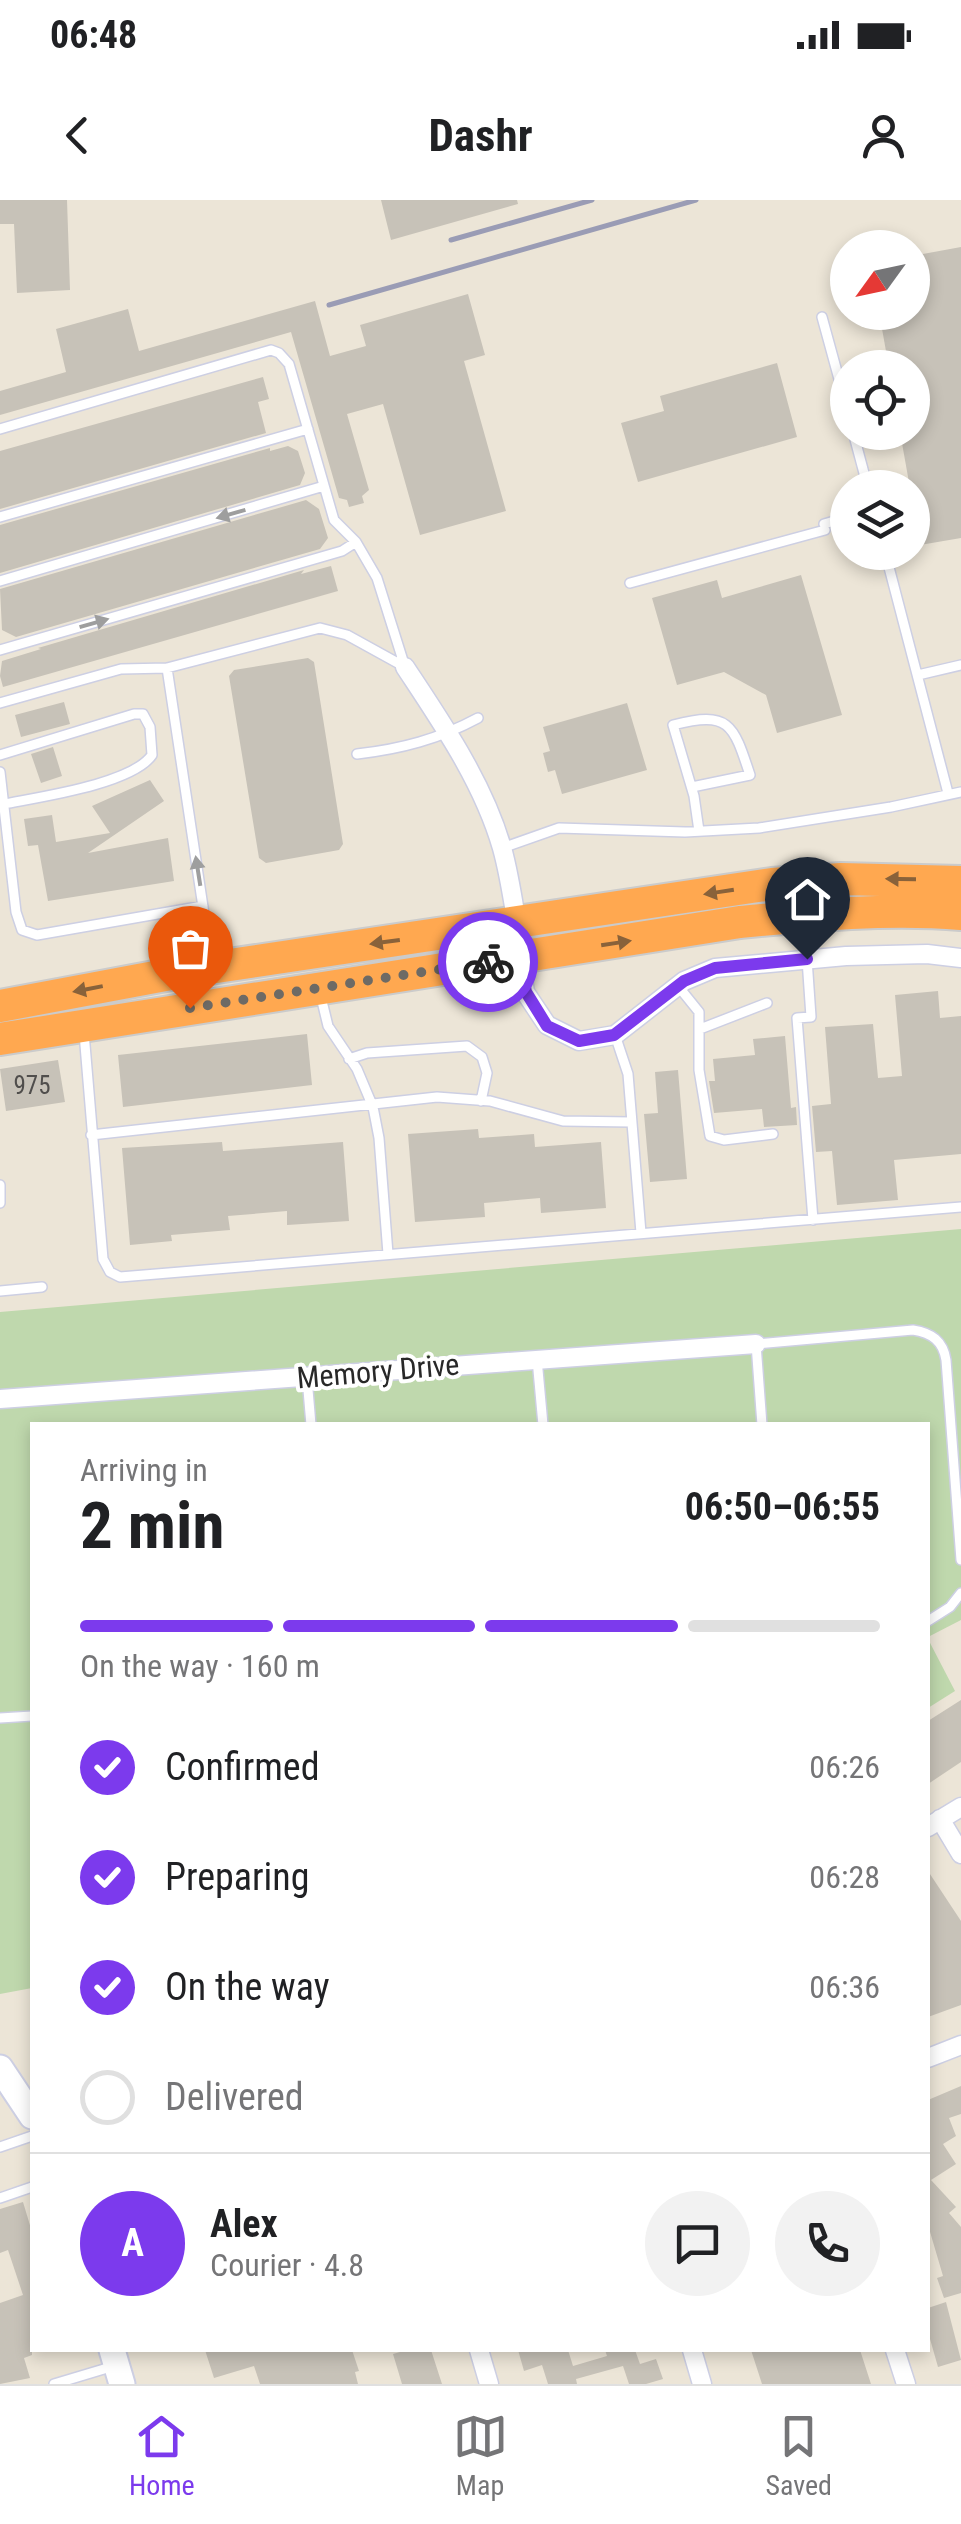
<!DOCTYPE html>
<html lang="en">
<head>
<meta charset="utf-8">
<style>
	body { margin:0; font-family:"Roboto Condensed",sans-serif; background:#f2f2f2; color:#202124; height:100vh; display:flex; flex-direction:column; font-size:38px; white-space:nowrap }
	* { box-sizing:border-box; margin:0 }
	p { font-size:32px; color:#757577 }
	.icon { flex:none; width:55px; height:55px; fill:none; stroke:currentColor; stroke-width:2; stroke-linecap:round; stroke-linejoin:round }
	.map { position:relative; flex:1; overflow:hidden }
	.details { position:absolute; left:30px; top:1222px; width:900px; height:930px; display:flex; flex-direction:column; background:#fff; border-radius:0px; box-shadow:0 5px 15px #0003 }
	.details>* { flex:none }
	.needle { width:65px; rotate:237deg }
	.controls { position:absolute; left:830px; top:30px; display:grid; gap:20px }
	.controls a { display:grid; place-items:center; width:100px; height:100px; border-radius:50%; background:#fff; box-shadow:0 5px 15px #0003; font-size:50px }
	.pin { position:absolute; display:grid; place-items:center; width:85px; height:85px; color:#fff; margin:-102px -42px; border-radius:50% 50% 50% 0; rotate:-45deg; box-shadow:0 0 10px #0007 }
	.pin .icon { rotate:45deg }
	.courier { position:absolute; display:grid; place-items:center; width:100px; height:100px; margin:-50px; border:8px solid #7c3aed; border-radius:50%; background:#fff; color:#222; box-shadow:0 2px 12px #0007 }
	.headline em { font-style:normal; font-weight:700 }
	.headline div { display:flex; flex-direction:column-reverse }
	.headline { display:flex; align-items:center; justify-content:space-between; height:170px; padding:0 50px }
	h1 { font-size:65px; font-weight:700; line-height:75px }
	.bar { display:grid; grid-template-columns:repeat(4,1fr); gap:15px 10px; align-content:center; height:120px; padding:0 50px }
	.bar i { height:12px; border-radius:8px; background:#e0e0e0 }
	.bar .current { background:#7c3aed }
	.bar p { grid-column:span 4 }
	.line { display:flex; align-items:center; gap:25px; padding:0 50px; border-top:2px solid #e0e0e0 }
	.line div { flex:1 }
	.round { display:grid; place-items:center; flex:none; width:105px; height:105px; border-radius:52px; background:#f2f2f2 }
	ol { padding:0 50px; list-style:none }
	li { display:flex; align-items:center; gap:30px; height:110px }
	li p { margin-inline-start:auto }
	li .icon { padding:10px; border-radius:50%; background:#7c3aed; color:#fff; stroke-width:4 }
	li:last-child { color:#757577 }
	li i { width:55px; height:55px; border:5px solid #e0e0e0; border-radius:50% }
	.status { display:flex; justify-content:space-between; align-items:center; height:70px; padding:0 50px; background:#fff; direction:ltr }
	.status svg { height:28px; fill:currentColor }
	header { display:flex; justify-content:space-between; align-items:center; height:130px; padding:0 50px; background:#fff; font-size:45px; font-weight:700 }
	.tabs { display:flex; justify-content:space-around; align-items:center; height:140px; border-top:2px solid #e0e0e0; background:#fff; font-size:28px; color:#757577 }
	.tabs a { display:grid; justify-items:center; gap:5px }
	.tabs .current { color:#7c3aed }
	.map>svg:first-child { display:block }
	.cemetery { fill:#bfd8ad }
	.building { fill:#c7c2b8 }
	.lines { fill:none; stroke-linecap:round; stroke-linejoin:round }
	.lane-casing { stroke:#cdcfe3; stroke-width:12 }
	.street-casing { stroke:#cdcfe3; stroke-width:21 }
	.secondary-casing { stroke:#cdcfe3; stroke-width:29 }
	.highway-casing { stroke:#cbcbcb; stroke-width:36 }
	.lane { stroke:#fff; stroke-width:9 }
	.street { stroke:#fff; stroke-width:18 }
	.secondary { stroke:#fff; stroke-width:25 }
	.highway { stroke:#ffa850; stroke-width:32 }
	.rail { stroke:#9a9cb5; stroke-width:5 }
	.oneway { fill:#9e9e9e }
	.oneway2 { fill:#89623a }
	.done { stroke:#6d6a65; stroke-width:10; stroke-dasharray:0 18 }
	.route { stroke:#7c3aed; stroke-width:12 }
	.labels { text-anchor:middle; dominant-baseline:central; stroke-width:8; stroke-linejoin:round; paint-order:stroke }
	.number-label { font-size:25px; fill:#504e4c }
	.street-label { font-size:30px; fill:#282828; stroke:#fff }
</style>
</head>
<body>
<div class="status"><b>06:48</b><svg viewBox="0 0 49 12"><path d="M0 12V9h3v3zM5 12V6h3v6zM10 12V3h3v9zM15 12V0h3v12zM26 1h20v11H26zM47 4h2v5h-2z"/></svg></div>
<header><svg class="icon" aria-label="back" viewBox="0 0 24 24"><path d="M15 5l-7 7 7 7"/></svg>Dashr<svg class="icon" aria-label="person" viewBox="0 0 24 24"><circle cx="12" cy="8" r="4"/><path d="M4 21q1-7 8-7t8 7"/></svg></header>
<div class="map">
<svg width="961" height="2184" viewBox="0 0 961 2184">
	<rect width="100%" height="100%" fill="#ece5d7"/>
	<path class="cemetery" d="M961 1029V1420L928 1437V1225H32V1788L0 1794V1112Z
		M928 1439 955 1491 928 1508Z"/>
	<path class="building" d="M0 0H67L70 90 17 93 14 24H0Z
		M381 0H517L518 4 391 40Z
		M961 47V338L920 345 912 288H910L900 232H912V168H889L879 112H912V56Z
		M468 94 485 155 464 161 506 311 420 335 383 204 347 214 369 290 362 296 364 303 349 307 347 300 339 298 291 132 0 215V191L66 172 56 129 128 109 139 151 315 101 330 156 366 146 360 125Z
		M777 163 797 237 638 282 621 223 664 211 660 196Z
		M263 177 269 199 258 202 266 233 0 309V251Z
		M288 246 298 251 305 273 300 285 0 373V325L270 248V251Z
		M306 300 319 309 328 338 320 349 16 437 2 430 0 389Z
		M331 366 338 391 3 487 0 476 2 461 41 449 38 448 304 370 301 374Z
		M801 375 842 515 777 533 766 495 724 472 677 485 652 398 717 380 722 398Z
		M308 458 314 462 343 644 339 650 266 663 259 658 229 476 234 470Z
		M64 502 70 524 21 537 15 515Z
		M627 503 647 570 562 594 555 570 548 572 543 553 550 551 543 527Z
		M53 547 62 576 41 583 31 554Z
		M150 580 164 601 88 653 168 638 174 681 48 701 38 645 28 646 24 619 52 615 56 642 110 633 92 606Z
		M938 791 940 818 961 816V954L894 960 898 1000 837 1005 832 951 816 952 812 906 831 904 825 827 873 824 878 878 902 876 895 795Z
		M307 834 312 885 123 907 118 855Z
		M785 836 791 908 796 907 797 925 764 927 762 909 714 913 709 881H715L713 859 755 855 753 839Z
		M58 860 65 902 6 911 0 869Z
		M678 870 687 979 650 982 644 914 658 913 655 872Z
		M478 929 479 938 534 934 535 947 601 942 606 1008 541 1013 540 998 484 1003 485 1017 415 1022 408 934Z
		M222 942 223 951 343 942 349 1021 287 1025V1011L228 1016 230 1030 171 1035 172 1041 130 1045 122 948Z
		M961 1500V1562L928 1584V1521Z
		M928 1671 961 1721V1805L928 1817Z
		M961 1886V1914L949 1918 956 1936 943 1944 956 1964 931 1980 956 2007 949 2013 961 2027V2093L944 2098 937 2078 943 2076 928 2025V1900Z
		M23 2002 32 2032V2155L24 2158 30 2178 0 2184V2103L23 2095 8 2050 0 2053V2009Z
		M946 2102 961 2160 938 2167 928 2132V2108Z
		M205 2150H352L359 2171 355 2172 358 2184H260L254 2166 214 2178Z
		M407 2150H431L442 2184H402L393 2154Z
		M518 2150H568L573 2166 607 2156 605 2150H635L640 2164 656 2159 663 2179 646 2184H629L623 2166 576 2179 577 2184H548L542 2165 524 2171Z
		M751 2150H860L871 2184H762Z"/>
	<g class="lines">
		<g class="lane-casing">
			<path id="lane" d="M822 117 848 212
				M0 229 271 150 279 153 289 164 334 320 356 342 377 378 405 467
				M853 232 868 288
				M0 317 308 229
				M824 324 848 317
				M885 352 948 593
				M0 381 324 286
				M630 383 825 330
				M0 450 342 351 356 342
				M167 468 211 760
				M918 475 961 465
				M0 503 121 469 167 468 320 428 347 435 405 467
				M357 554C401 549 439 539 478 518
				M0 555 134 514H143L150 527 152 555C132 584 39 597 4 604
				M0 572 16 712 22 730 37 735 203 706
				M692 587 750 575C733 523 729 511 673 525L694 596 699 631
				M502 648 559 628 685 632 759 628 891 607 961 592
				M807 759 811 817 797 818 813 1020
				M678 786 699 812V870L710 936 724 940 773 934
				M321 797 328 826 357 869 373 907 379 938 388 1054
				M700 829 767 803
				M84 833 103 1059 110 1072 120 1077 961 1007
				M615 835 628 874 641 1033
				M349 859 367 853 467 846 482 857 487 873 481 901
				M91 935 437 897 490 901 563 921 631 922
				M0 985V1003
				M0 1091 42 1087
				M537 1159 543 1225
				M307 1178 311 1225
				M762 1225 756 1144 913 1130C932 1133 943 1141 946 1160L961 1360
				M928 1421 950 1407 961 1393
				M0 1518 32 1516
				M0 1947 32 1936
				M0 1998 32 1987
				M54 2184 114 2166"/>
		</g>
		<g class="street-casing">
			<path id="street" d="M405 467C442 523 483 582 502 648 509 673 513 700 517 725
				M519 751 525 792 547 825 579 841 615 835 684 781 715 768 846 756 927 754 961 758
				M0 1199 756 1144
				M940 1619 961 1654
				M928 1627 961 1607
				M928 1858 961 1845
				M479 2150 489 2184
				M692 2150 702 2184
				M895 2150 906 2184"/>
		</g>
		<g class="secondary-casing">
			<path id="secondary" d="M0 1868 32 1916
				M112 2150 122 2184"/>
		</g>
		<g class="highway-casing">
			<path id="highway" d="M0 806 176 773 772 684 841 679 961 682
				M0 839 740 722C814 715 887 708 961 714"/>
		</g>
		<use href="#lane" class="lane"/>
		<use href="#street" class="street"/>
		<use href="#secondary" class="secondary"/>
		<use href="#highway" class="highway"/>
		<path class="rail" d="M451 40 592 0
			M329 105 696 0"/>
	</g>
	<defs><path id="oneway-solid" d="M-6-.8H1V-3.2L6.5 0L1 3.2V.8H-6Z" transform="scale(2.5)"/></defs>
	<g class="oneway">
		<use href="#oneway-solid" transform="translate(231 314) rotate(164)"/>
		<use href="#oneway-solid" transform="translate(94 423) rotate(-16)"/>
		<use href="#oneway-solid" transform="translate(198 671) rotate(-99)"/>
	</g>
	<g class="oneway2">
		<use href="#oneway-solid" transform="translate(901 679) rotate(-179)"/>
		<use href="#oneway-solid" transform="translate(719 692) rotate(171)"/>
		<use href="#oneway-solid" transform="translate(385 742) rotate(172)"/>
		<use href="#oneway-solid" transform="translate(616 743) rotate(-9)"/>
		<use href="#oneway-solid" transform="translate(88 789) rotate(169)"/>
	</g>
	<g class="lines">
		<path class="done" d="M190 808 488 762"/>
		<path class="route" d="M488 762 519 757 526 792 547 826 579 841 614 835 684 781 715 768 807 759"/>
	</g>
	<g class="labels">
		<g class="number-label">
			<text x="32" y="885">975</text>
		</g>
		<g class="street-label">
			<text transform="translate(378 1171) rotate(-5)">Memory Drive</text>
		</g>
	</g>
</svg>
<div class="controls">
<a><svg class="needle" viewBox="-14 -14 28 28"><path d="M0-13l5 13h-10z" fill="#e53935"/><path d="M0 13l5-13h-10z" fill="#757577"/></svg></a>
<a><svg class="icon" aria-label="locate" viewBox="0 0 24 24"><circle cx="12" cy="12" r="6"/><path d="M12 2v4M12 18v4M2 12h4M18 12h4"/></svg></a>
<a><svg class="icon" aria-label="layers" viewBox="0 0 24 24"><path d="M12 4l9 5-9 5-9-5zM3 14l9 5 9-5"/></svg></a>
</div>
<div class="pin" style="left:190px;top:808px;background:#ea580c"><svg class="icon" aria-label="bag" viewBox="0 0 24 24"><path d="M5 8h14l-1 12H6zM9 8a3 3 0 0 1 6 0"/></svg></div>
<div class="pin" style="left:807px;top:759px;background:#1f2937"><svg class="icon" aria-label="home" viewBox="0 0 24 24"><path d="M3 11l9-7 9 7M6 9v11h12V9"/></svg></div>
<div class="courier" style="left:488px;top:762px"><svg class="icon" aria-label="bike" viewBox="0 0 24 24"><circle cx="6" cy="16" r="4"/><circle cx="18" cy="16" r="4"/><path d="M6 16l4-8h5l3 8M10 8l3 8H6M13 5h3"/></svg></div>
<section class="details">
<div class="headline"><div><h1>2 min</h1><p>Arriving in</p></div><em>06:50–06:55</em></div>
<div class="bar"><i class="current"></i><i class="current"></i><i class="current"></i><i></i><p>On the way · 160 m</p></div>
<ol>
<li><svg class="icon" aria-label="check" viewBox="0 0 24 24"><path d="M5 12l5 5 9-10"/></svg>Confirmed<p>06:26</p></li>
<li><svg class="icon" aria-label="check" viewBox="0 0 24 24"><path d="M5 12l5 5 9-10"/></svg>Preparing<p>06:28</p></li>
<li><svg class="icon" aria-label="check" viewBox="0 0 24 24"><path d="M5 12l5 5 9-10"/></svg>On the way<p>06:36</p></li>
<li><i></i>Delivered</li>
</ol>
<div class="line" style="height:180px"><b class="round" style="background:#7c3aed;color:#fff">A</b><div><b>Alex</b><p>Courier · 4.8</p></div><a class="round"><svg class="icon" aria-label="chat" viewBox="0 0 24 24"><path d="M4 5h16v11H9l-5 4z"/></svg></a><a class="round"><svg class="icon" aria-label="phone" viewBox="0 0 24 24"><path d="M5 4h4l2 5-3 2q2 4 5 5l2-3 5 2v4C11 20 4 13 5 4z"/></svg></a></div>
</section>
</div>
<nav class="tabs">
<a class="current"><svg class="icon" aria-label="home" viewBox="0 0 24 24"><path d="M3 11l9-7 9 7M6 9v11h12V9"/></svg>Home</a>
<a><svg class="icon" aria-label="map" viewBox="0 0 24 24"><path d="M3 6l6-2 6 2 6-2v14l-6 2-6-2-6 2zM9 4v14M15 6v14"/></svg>Map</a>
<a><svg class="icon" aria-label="saved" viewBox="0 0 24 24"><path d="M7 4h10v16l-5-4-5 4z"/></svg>Saved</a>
</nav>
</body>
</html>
